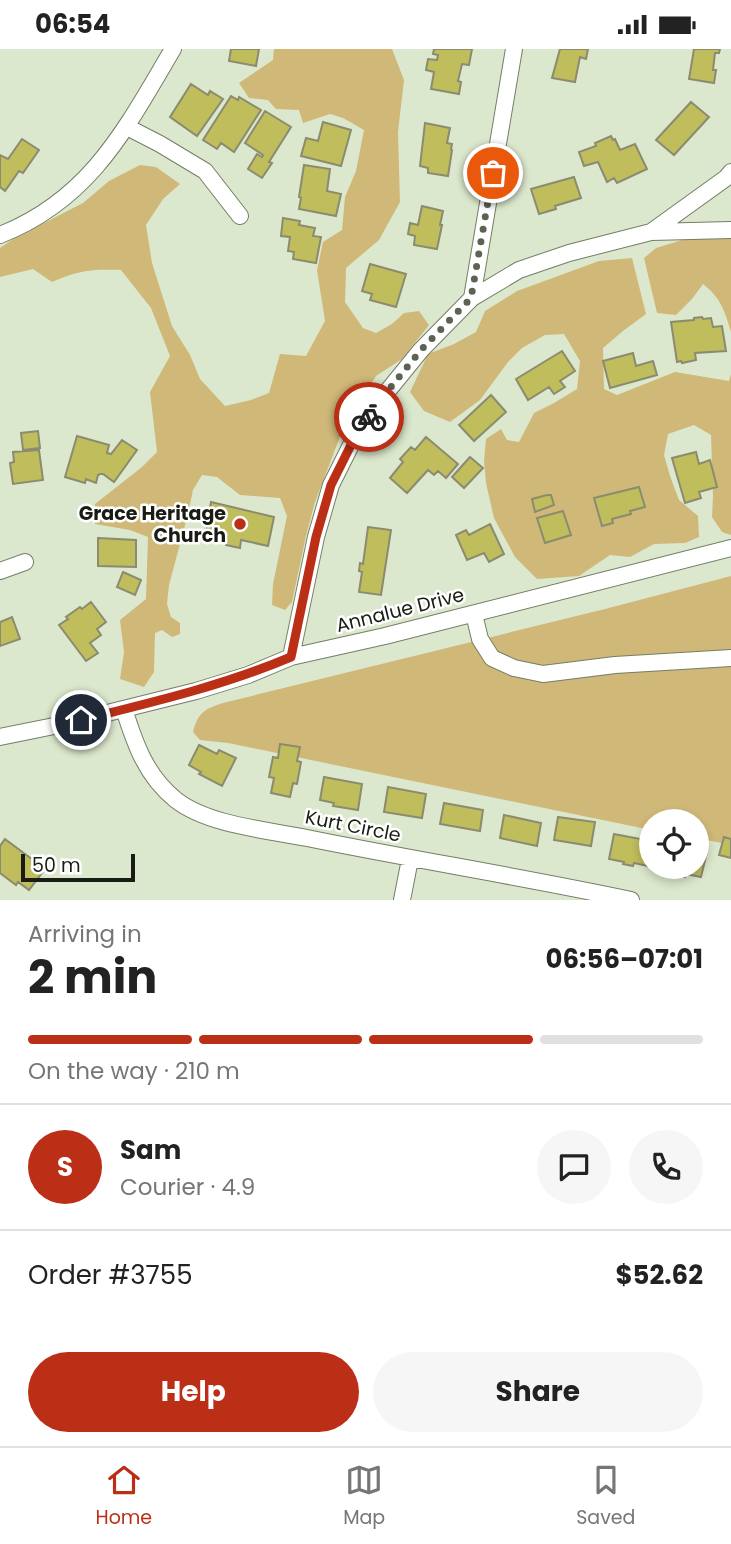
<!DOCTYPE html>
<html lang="en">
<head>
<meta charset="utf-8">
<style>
	body { margin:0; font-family:Poppins,sans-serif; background:#f6f6f6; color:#222; height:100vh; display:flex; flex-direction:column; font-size:26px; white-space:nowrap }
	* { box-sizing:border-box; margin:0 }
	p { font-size:23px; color:#767676 }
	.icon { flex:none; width:38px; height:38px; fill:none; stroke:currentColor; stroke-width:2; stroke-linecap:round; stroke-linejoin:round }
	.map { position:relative; height:851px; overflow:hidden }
	.panel { display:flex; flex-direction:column; background:#fff; flex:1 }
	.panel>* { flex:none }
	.controls { position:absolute; left:639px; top:760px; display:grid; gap:14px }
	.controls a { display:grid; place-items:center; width:70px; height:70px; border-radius:50%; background:#fff; box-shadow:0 4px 10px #0003; font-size:35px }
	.scale { position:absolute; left:21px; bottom:18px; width:114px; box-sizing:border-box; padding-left:7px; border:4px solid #181c12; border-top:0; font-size:19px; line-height:24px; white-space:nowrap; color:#181c12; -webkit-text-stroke:5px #fff; paint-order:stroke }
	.pin { position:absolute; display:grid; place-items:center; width:60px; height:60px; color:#fff; margin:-30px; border:4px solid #fff; border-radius:50%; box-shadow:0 2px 7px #0007 }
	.courier { position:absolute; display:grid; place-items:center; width:70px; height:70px; margin:-35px; border:5px solid #bb2f16; border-radius:50%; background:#fff; color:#222; box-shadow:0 2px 9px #0007 }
	.overview em { font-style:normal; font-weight:700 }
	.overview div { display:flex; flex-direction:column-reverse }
	.overview { display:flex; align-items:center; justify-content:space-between; height:119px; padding:0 28px }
	h1 { font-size:46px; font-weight:700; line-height:52px }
	.bar { display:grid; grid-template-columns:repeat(4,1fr); gap:10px 7px; align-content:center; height:84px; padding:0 28px }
	.bar i { height:9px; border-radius:5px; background:#e0e0e0 }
	.bar .on { background:#bb2f16 }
	.bar p { grid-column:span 4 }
	.line { display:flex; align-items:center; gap:18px; padding:0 28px; border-top:2px solid #e0e0e0 }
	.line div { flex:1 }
	.round { display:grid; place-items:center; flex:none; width:74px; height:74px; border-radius:37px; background:#f6f6f6 }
	.button { display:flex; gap:14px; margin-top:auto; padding:14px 28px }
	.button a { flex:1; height:80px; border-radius:42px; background:#bb2f16; color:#fff; font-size:28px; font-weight:700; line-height:80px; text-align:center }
	.button a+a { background:#f6f6f6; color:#222 }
	.status { display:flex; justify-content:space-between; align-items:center; height:49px; padding:0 35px; background:#fff; direction:ltr }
	.status svg { height:19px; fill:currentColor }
	.dock { display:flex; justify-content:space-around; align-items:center; height:98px; border-top:2px solid #e0e0e0; background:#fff; font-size:19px; color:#767676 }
	.dock a { display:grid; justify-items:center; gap:4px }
	.dock .on { color:#bb2f16 }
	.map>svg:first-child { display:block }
	.green { fill:#d0b878 }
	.building { fill:#bfbd5c; stroke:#8b8b70; stroke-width:2 }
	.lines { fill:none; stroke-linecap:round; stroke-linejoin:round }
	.minor-casing { stroke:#747e66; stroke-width:18 }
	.minor { stroke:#fff; stroke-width:16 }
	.done { stroke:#5d6353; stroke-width:7; stroke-dasharray:0 12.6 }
	.route { stroke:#bb2f16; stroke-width:9 }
	.poi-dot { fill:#bb2f16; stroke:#fff; stroke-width:2.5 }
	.labels { text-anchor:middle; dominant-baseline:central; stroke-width:5; stroke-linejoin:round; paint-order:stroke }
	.poi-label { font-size:19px; font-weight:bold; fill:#181c12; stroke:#fff; text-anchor:end }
	.street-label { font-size:19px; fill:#181c12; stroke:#fff }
</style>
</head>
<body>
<div class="status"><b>06:54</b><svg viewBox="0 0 49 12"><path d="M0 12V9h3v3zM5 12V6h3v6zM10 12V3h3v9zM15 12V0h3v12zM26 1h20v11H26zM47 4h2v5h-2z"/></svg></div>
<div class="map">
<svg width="731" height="851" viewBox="0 0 731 851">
	<rect width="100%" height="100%" fill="#dce8cd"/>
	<path class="green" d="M274 0H392L404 31 398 83 400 153 379 191 346 219 345 253 363 279 376 284 392 275 404 264 419 262 429 276 402 310 376 327 360 351 341 385 315 453 306 487 292 553 285 561 272 556 273 535 287 467 280 449 240 446 217 428 202 426 193 441 188 465 169 536 167 555 171 568 180 574V585L172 588 162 581 155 584 154 623 144 638 120 630 124 603 120 571 146 550 148 488 130 481 95 475V455L142 418 157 403 150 343 170 307 151 259 121 221C92 220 79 221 52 233L33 220 0 228V199L13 190 83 154 109 132 140 116 156 118 180 135 163 150 146 176 152 214 172 277 190 306 200 330 225 357 251 351 269 344 280 305 306 307 325 272 317 221 323 193 342 181 345 148 356 122 364 81 343 69 330 65 303 74 299 61 276 60 268 51 249 49 239 34 273 11Z
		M692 188 731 189V283C725 262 720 248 703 235L692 250 676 266 657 264 644 209 656 199Z
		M632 209 646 265 623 282 603 299 604 340 617 346 675 323 729 332 731 325V486L722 483 712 468 713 447 711 386 694 376 668 385 664 406 670 427 679 451 698 467 699 488 685 494 654 495 630 508 610 506 579 527 537 530 515 508 494 469 486 434 484 412 486 390 501 380 507 391 519 393 534 364 554 354 577 340 580 312 564 285 545 286 522 299 508 313 480 351 450 373 424 362 410 343 428 305 454 295 476 283 485 262 517 242 599 212Z
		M731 527V796L697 789 696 772H651V781L228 694 200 691 193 683C198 664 204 660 223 654L605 560Z"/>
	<path class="building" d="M231 0H259L256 17 229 12Z
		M434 0H472L469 16 462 15 458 32 461 33 459 45 431 40 434 23 426 21 428 10 437 11 438 6 433 5Z
		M560 0H588L586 10 580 8 575 33 552 29Z
		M694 0H720L719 4H715L713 21H716L714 34 689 30Z
		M191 35 208 46 210 42 223 50 197 87 170 68Z
		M231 47 238 51 239 48 261 61 234 103 221 94 217 100 203 91Z
		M691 53 709 68 674 106 656 91Z
		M265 62 291 78 269 113 272 114 262 129 248 120 257 105 262 108 263 106 245 94Z
		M323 73 351 81 341 117 301 107 306 89 318 92Z
		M425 74 450 79 447 94 452 95 451 100 452 101 448 127 428 124V119L420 117Z
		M611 87 613 91 615 90 620 101 635 95 647 120 617 134 614 129 607 133 598 113 584 117 579 103 596 97 595 94Z
		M22 90 39 101 23 124 19 122 5 142 0 138V106L8 110Z
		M304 116 330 120 327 142 341 145 336 167 299 160 301 149 299 148Z
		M574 128 581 149 555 157 556 160 539 165 531 140Z
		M422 157 443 162 440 176H442L437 200 414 196 415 187 408 185 410 174 418 176Z
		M283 169 300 172 299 176 315 179 313 187 321 188 316 214 293 210 294 203 288 202 290 188 281 187Z
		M370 215 406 225 396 258 370 251 372 245 362 242Z
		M702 268 703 270 711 269 713 278 722 277 726 302 695 304 696 311 682 314 681 312 677 313 671 273 694 271V269Z
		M562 302 575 322 560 332 565 338 554 345 549 338 528 351 516 330Z
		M633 304 636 317 653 312 657 326 610 339 603 312Z
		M491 346 506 363 474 392 459 376Z
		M38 382 40 399 23 401 21 384Z
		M77 387 109 396 107 404 111 405 122 391 137 401 114 433 103 425H100L98 426 96 434 86 430 85 434 65 428Z
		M426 388 458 415 446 429 438 422 434 426 428 421 407 444 390 429 403 413 400 410 411 398 415 401Z
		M39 401 43 431 13 435 10 414 14 413 13 403Z
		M696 403 699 415 710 411 717 438 699 443 701 449 685 454 672 409Z
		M470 408 483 419 464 439 452 428Z
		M639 438 645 458 630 462 631 465 612 470 613 474 602 477 594 449Z
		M547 446H551L554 456 535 463 532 450Z
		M211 453 274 468 268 497 241 491 240 499 226 496 227 488 206 483Z
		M563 462 571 486 545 494 537 469Z
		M490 475 504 505 489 513 484 504 467 511 456 486 466 481 469 486Z
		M368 478 391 481 381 546 359 543 362 523 359 522 360 514 363 515Z
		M98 489 136 491V518L98 517Z
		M123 523 141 531 135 546 117 538Z
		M91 553 106 573 97 580 101 586 90 594 98 604 86 612 59 576 68 570 66 568 80 558 82 560Z
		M12 568 20 590 0 597V573Z
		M280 695 300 698 297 712 301 713 297 735 293 734 290 748 271 744 274 729 269 728 273 708 278 709Z
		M199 696 217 705 219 701 236 709 222 737 199 725 201 723 189 716Z
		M324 728 362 735 358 761 333 757 334 754 320 751Z
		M388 738 426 745 422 769 384 763Z
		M444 754 483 761 480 782 440 775Z
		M504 766 541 774 537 797 500 789Z
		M558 768 595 773 591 797 554 791Z
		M614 785 651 792 648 817 634 814 633 817 623 815 624 813 609 810Z
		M724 788 731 790V809L719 806Z
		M5 790 45 820 29 841 18 833 16 836 0 824V797Z
		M696 801 707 803 701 828 686 825 685 828 675 826 676 822 661 819V817H696Z"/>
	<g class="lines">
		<g class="minor-casing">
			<path id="minor" d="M127 78 160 95 205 122 240 167
				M651 183 731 181
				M0 186C91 150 126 79 173 0
				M472 249 514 0
				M0 522 25 513
				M474 565 480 590 492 609 514 619 543 625 615 616 731 609
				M291 608 316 488 331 436 355 388 386 344 421 301 472 249 519 221 569 204 651 183 726 129 731 123
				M124 660C135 695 146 727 176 751 208 776 267 781 307 789 415 811 523 828 631 851
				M0 688 59 676 196 642 248 626 291 608 385 587 731 499
				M402 851 410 810"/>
		</g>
		<use href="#minor" class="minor"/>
	</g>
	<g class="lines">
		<path class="done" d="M369 368 386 344 421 301 471 249 493 124"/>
		<path class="route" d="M81 671C153 653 222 637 291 608L316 488 331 436 355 388 369 368"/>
	</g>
	<circle class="poi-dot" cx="240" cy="475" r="7"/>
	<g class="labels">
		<g class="poi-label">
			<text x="226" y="464">Grace Heritage<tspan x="226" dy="22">Church</tspan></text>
		</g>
		<g class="street-label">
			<text transform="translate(400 561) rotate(-14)">Annalue Drive</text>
			<text transform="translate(353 777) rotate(11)">Kurt Circle</text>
		</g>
	</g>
</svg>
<div class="controls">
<a><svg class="icon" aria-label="locate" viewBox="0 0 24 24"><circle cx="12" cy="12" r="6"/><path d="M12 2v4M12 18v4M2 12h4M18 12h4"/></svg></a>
</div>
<div class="scale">50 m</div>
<div class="pin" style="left:493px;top:124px;background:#ea580c"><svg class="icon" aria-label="bag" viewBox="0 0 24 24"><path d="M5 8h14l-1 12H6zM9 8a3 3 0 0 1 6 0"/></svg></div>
<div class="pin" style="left:81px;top:671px;background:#1f2937"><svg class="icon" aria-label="home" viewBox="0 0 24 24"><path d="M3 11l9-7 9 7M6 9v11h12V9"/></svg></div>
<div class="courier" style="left:369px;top:368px"><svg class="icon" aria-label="bike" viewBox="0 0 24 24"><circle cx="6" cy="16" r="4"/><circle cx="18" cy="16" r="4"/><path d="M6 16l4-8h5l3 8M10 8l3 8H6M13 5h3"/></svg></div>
</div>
<section class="panel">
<div class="overview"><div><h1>2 min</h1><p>Arriving in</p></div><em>06:56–07:01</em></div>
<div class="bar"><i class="on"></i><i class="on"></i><i class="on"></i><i></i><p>On the way · 210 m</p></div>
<div class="line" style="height:126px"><b class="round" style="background:#bb2f16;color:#fff">S</b><div><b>Sam</b><p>Courier · 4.9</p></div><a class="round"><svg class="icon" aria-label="chat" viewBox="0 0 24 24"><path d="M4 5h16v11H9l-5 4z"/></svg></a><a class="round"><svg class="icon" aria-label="phone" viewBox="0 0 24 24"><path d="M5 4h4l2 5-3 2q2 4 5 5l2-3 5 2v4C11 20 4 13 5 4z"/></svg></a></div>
<div class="line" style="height:91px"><div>Order #3755</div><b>$52.62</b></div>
<div class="button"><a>Help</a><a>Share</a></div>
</section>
<nav class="dock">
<a class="on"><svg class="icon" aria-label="home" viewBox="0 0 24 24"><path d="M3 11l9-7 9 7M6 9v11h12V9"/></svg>Home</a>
<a><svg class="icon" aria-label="map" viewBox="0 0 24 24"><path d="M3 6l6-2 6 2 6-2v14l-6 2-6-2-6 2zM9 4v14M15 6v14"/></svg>Map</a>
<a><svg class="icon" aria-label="saved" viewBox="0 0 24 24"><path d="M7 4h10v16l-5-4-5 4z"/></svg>Saved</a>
</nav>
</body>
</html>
